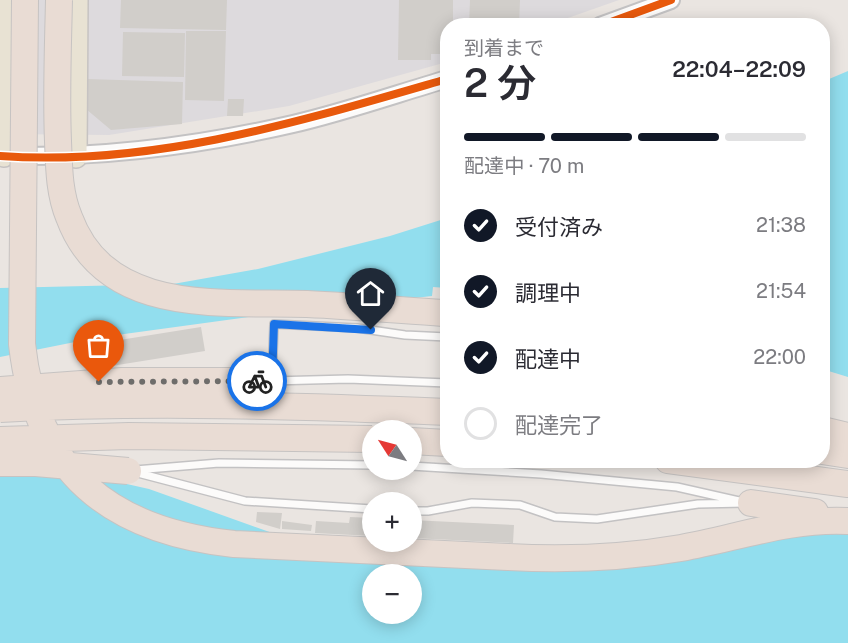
<!DOCTYPE html>
<html lang="ja">
<head>
<meta charset="utf-8">
<style>
	body { margin:0; font-family:"Public Sans","Noto Sans JP",sans-serif; background:#f7f7f7; color:#2b2b33; height:100vh; display:flex; flex-direction:column; font-size:22px; white-space:nowrap }
	* { box-sizing:border-box; margin:0 }
	p { font-size:20px; color:#7c7c81 }
	.icon { flex:none; width:33px; height:33px; fill:none; stroke:currentColor; stroke-width:2; stroke-linecap:round; stroke-linejoin:round }
	.map { position:relative; flex:1; overflow:hidden }
	.details { position:absolute; left:440px; top:18px; width:390px; height:450px; display:flex; flex-direction:column; background:#fff; border-radius:24px; box-shadow:0 3px 15px #0003 }
	.details>* { flex:none }
	.needle { width:39px; rotate:306deg }
	.controls { position:absolute; left:362px; top:420px; display:grid; gap:12px }
	.controls a { display:grid; place-items:center; width:60px; height:60px; border-radius:50%; background:#fff; box-shadow:0 3px 15px #0003; font-size:30px }
	.pin { position:absolute; display:grid; place-items:center; width:51px; height:51px; color:#fff; margin:-62px -26px; border-radius:50% 50% 50% 0; rotate:-45deg; box-shadow:0 0 6px #0007 }
	.pin .icon { rotate:45deg }
	.courier { position:absolute; display:grid; place-items:center; width:60px; height:60px; margin:-30px; border:4px solid #1a73e8; border-radius:50%; background:#fff; color:#222; box-shadow:0 2px 8px #0007 }
	.headline em { font-style:normal; font-weight:600 }
	.headline div { display:flex; flex-direction:column-reverse }
	.headline { display:flex; align-items:center; justify-content:space-between; height:102px; padding:0 24px }
	h1 { font-size:39px; font-weight:600; line-height:45px }
	.bar { display:grid; grid-template-columns:repeat(4,1fr); gap:9px 6px; align-content:center; height:72px; padding:0 24px }
	.bar i { height:8px; border-radius:4px; background:#e1e1e2 }
	.bar .on { background:#111827 }
	.bar p { grid-column:span 4 }
	ol { padding:0 24px; list-style:none }
	li { display:flex; align-items:center; gap:18px; height:66px }
	li p { margin-inline-start:auto }
	li .icon { padding:6px; border-radius:50%; background:#111827; color:#fff; stroke-width:4 }
	li:last-child { color:#7c7c81 }
	li i { width:33px; height:33px; border:3px solid #e1e1e2; border-radius:50% }
	.map>svg:first-child { display:block }
	.industrial { fill:#dddadd }
	.water { fill:#92deee; fill-rule:evenodd }
	.pier { fill:#eae5e1; fill-rule:evenodd }
	.building { fill:#d1ceca }
	.lines { fill:none; stroke-linecap:round; stroke-linejoin:round }
	.service-casing { stroke:#c3c2c3; stroke-width:10 }
	.tertiary-casing { stroke:#c3c2c3; stroke-width:20 }
	.primary-casing { stroke:#c6c3c2; stroke-width:24 }
	.motorway-casing { stroke:#c6c3c2; stroke-width:28 }
	.service { stroke:#fcfbfa; stroke-width:7 }
	.tertiary { stroke:#fcfbfa; stroke-width:16 }
	.primary { stroke:#e8e2d3; stroke-width:21 }
	.motorway { stroke:#e9dcd4; stroke-width:26 }
	.motorway-bridge-casing { stroke:#c6c3c2; stroke-width:28; stroke-linecap:butt }
	.motorway-bridge { stroke:#e9dcd4; stroke-width:26 }
	.cycleway-casing { stroke:#fff; stroke-width:11 }
	.cycleway { stroke:#e8590c; stroke-width:8 }
	.done { stroke:#6e6d6b; stroke-width:6; stroke-dasharray:0 10.8 }
	.route { stroke:#1a73e8; stroke-width:8 }
</style>
</head>
<body>
<div class="map">
<svg width="848" height="643" viewBox="0 0 848 643">
	<rect width="100%" height="100%" fill="#eae5e1"/>
	<path class="industrial" d="M0 0H619L548 25 447 26V62L289 106 109 135 0 134Z"/>
	<path class="water" d="M848 71V643H0V288L173 284 258 269 390 236 447 218V460H822V82ZM372 430H411V470H372ZM372 502H411V542H372ZM372 574H411V614H372Z"/>
	<path class="pier" d="M433 287 447 288V460H822V369L848 377V528L593 549 411 542V502H372V540L278 535 149 489 109 480 34 473 0 475V357L95 338 256 316 432 296ZM372 430H411V470H372Z"/>
	<path class="building" d="M121 0H227L226 30 120 28Z
		M399 0H453V26H447V54H431V60H398Z
		M470 0H520L519 26H469Z
		M186 31H226L224 101 185 100Z
		M123 32 185 33 184 77 122 76Z
		M87 79 183 82 182 124 111 130 86 109Z
		M228 99H244L243 116H227Z
		M201 327 205 351 105 367 101 343Z
		M257 512 282 513 280 529 256 522Z
		M350 517 372 518V536L315 533 316 521 349 523Z
		M411 520 514 525 513 543 411 538Z
		M282 521 312 525 311 531 282 529Z"/>
	<g class="lines">
		<g class="service-casing">
			<path id="service" d="M447 337 405 335 357 328 274 324 272 381 348 379 447 383
				M411 466 541 474 677 487 739 501
				M135 470 219 463 372 465
				M134 472 245 501 372 509
				M411 511H428L472 503 520 505 555 517 597 519 698 504 745 503"/>
		</g>
		<g class="tertiary-casing">
			<path id="tertiary" d="M600 26 671 0
				M16 156C110 157 202 145 293 124 345 112 396 94 447 79"/>
		</g>
		<g class="primary-casing">
			<path id="primary" d="M4 156 8 0
				M76 157 77 0"/>
		</g>
		<g class="motorway-casing">
			<path id="motorway" d="M822 430 848 436
				M411 441 447 443
				M822 451 848 455
				M668 460 848 484
				M751 503 815 512
				M508 557C567 560 623 558 681 548 737 538 790 518 848 521"/>
		</g>
		<use href="#service" class="service"/>
		<use href="#tertiary" class="tertiary"/>
		<use href="#primary" class="primary"/>
		<use href="#motorway" class="motorway"/>
		<g class="motorway-bridge-casing">
			<path id="motorway-bridge" d="M25 0 22 344C36 472 110 531 234 544L508 557
				M59 0C58 47 56 94 58 141 59 167 59 193 69 217 106 317 221 301 307 304 352 306 398 310 443 313
				M0 390 122 381H272
				M0 409C149 401 298 406 447 412
				M0 440 129 436 372 439
				M0 463H36L128 471"/>
		</g>
		<use href="#motorway-bridge" class="motorway-bridge"/>
		<g class="cycleway-casing">
			<path id="cycleway" d="M600 26 671 0
				M0 156C153 167 302 121 447 79"/>
		</g>
		<use href="#cycleway" class="cycleway"/>
	</g>
	<g class="lines">
		<path class="done" d="M99 382 257 381"/>
		<path class="route" d="M257 381H272L274 324 371 330"/>
	</g>
</svg>
<div class="controls">
<a><svg class="needle" viewBox="-14 -14 28 28"><path d="M0-13l5 13h-10z" fill="#e53935"/><path d="M0 13l5-13h-10z" fill="#7c7c81"/></svg></a>
<a>+</a>
<a>−</a>
</div>
<div class="pin" style="left:99px;top:382px;background:#ea580c"><svg class="icon" aria-label="bag" viewBox="0 0 24 24"><path d="M5 8h14l-1 12H6zM9 8a3 3 0 0 1 6 0"/></svg></div>
<div class="pin" style="left:371px;top:330px;background:#1f2937"><svg class="icon" aria-label="home" viewBox="0 0 24 24"><path d="M3 11l9-7 9 7M6 9v11h12V9"/></svg></div>
<div class="courier" style="left:257px;top:381px"><svg class="icon" aria-label="bike" viewBox="0 0 24 24"><circle cx="6" cy="16" r="4"/><circle cx="18" cy="16" r="4"/><path d="M6 16l4-8h5l3 8M10 8l3 8H6M13 5h3"/></svg></div>
<section class="details">
<div class="headline"><div><h1>2 分</h1><p>到着まで</p></div><em>22:04–22:09</em></div>
<div class="bar"><i class="on"></i><i class="on"></i><i class="on"></i><i></i><p>配達中 · 70 m</p></div>
<ol>
<li><svg class="icon" aria-label="check" viewBox="0 0 24 24"><path d="M5 12l5 5 9-10"/></svg>受付済み<p>21:38</p></li>
<li><svg class="icon" aria-label="check" viewBox="0 0 24 24"><path d="M5 12l5 5 9-10"/></svg>調理中<p>21:54</p></li>
<li><svg class="icon" aria-label="check" viewBox="0 0 24 24"><path d="M5 12l5 5 9-10"/></svg>配達中<p>22:00</p></li>
<li><i></i>配達完了</li>
</ol>
</section>
</div>
</body>
</html>
